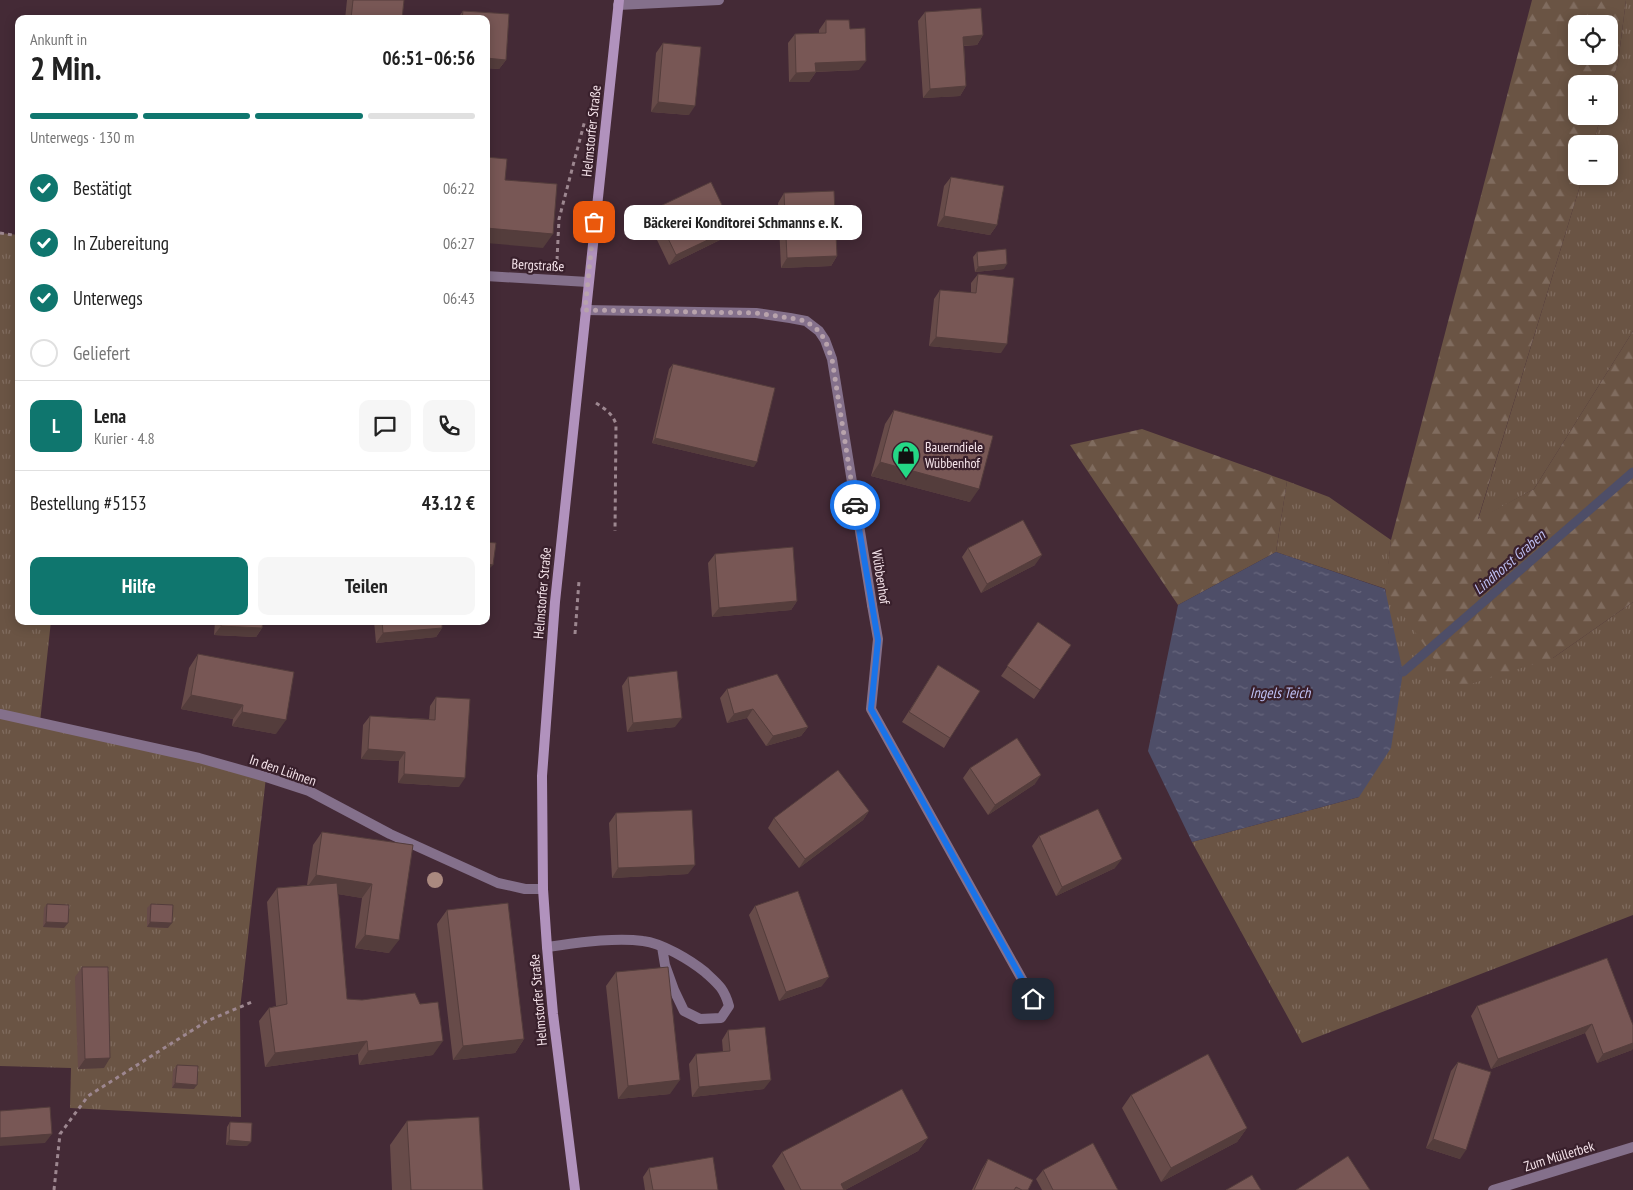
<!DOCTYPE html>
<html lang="de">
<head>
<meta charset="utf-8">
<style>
	body { margin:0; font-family:"PT Sans Narrow",sans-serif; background:#f6f6f6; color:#222; height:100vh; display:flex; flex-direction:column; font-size:19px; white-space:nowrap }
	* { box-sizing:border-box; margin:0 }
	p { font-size:16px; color:#767676 }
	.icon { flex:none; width:28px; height:28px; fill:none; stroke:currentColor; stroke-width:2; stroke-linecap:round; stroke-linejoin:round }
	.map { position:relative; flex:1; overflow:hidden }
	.side { position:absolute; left:15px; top:15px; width:475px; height:610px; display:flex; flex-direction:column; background:#fff; border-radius:10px; box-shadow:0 2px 12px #0003 }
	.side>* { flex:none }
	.tools { position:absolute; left:1568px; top:15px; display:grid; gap:10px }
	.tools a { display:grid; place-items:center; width:50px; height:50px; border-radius:10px; background:#fff; box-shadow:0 2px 12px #0003; font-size:25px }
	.pin { position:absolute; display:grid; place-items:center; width:42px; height:42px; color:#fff; margin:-21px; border-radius:10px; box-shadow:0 2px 8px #0006 }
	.courier { position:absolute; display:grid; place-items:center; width:50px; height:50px; margin:-25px; border:4px solid #1a73e8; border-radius:50%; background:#fff; color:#222; box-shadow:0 1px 6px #0007 }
	.bubble { position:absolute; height:35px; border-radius:10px; background:#fff; box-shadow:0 2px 12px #0003; font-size:16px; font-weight:700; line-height:35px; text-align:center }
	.summary em { font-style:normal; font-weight:700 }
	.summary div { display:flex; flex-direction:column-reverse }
	.summary { display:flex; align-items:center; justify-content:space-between; height:85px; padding:0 15px }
	h1 { font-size:32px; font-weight:700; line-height:38px }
	.bar { display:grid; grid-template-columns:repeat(4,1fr); gap:8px 5px; align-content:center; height:60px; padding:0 15px }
	.bar i { height:6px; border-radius:4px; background:#e0e0e0 }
	.bar .on { background:#0f766e }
	.bar p { grid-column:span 4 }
	.line { display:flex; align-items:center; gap:12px; padding:0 15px; border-top:1px solid #e0e0e0 }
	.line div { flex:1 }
	.round { display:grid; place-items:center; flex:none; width:52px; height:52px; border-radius:10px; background:#f6f6f6 }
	ol { padding:0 15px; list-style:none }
	li { display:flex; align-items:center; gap:15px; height:55px }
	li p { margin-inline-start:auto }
	li .icon { padding:5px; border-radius:50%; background:#0f766e; color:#fff; stroke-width:4 }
	li:last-child { color:#767676 }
	li i { width:28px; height:28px; border:2px solid #e0e0e0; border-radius:50% }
	.primary-button { display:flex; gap:10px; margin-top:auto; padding:10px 15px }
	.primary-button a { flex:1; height:58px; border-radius:10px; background:#0f766e; color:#fff; font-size:20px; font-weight:700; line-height:58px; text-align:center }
	.primary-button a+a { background:#f6f6f6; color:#222 }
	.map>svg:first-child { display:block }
	.grass { fill:url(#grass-tufts) }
	.forest { fill:url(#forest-firs); fill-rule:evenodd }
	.water { fill:url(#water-ripples) }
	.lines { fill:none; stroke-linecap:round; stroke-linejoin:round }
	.stream { stroke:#4e4e68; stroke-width:9 }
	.path { stroke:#9d8790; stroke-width:3; stroke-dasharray:4 4; stroke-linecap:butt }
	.lane { stroke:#84708b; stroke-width:10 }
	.street { stroke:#84708b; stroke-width:10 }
	.secondary { stroke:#b192bd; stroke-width:10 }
	.tree { fill:#aa897f }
	.wall { fill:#674b49 }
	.shaded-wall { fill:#543d3c }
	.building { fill:#785755; stroke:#543d3c }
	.done { stroke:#b8a3ac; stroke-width:5; stroke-dasharray:0 9 }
	.route { stroke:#1a73e8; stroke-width:6 }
	.labels { text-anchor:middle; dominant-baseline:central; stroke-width:4.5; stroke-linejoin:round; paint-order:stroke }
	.street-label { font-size:14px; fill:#f6e4eb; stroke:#39202c }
	.poi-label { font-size:14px; fill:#f6e4eb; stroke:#39202c; text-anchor:start }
	.water-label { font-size:15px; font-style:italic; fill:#bebff3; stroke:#39202c }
</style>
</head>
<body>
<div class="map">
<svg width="1633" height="1190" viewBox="0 0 1633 1190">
	<defs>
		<pattern id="grass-tufts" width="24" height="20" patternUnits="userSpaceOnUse" patternTransform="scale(1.25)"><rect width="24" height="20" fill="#6a5444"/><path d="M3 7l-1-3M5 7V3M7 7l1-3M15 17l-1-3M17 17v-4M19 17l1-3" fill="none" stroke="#806c5f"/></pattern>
		<pattern id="forest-firs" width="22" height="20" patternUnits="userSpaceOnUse" patternTransform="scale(1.25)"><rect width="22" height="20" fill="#6a5444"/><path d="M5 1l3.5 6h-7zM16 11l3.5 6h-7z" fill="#806c5f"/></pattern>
		<pattern id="water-ripples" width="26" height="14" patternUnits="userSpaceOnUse" patternTransform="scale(1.25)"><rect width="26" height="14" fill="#4e4e68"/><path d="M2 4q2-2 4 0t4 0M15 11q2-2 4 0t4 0" fill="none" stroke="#68677e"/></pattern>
	</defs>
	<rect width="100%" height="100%" fill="#442a36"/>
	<path class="grass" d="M1626 0H1633V331L1534 489 1478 520 1583 176H1609V144H1593L1601 116H1609V92L1618 63Z
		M0 233 19 235V621H51L40 722 266 777 240 1009 241 1117 70 1108 71 1068 0 1066Z
		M1287 481 1329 497 1391 540 1386 589 1553 658 1633 602V915L1302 1043 1192 842 1359 797 1386 589 1276 552Z"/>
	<path class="forest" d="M1532 0H1626L1618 63 1609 92V84H1576V116H1601L1593 144H1576V176H1583L1478 519 1534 489 1633 331V602L1553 658 1455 689 1385 589 1391 540ZM1576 24H1609V56H1576Z
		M1142 429 1287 481 1276 552 1178 605 1070 445Z"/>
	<path class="water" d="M1276 552 1385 589 1403 672 1391 748 1359 797 1192 842 1148 751 1178 605Z"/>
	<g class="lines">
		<path class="stream" d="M1403 672 1633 472"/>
		<path class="path" d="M0 233 19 236
			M557 260 559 219 585 120
			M596 403C605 409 612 413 616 424L615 531
			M575 634 579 581
			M54 1190 60 1134 88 1096 207 1021 252 1002"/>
		<path class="lane" d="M872 605 878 639 871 709 1033 999
			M547 947C577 943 614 937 643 941 662 943 690 960 705 972 718 984 724 988 729 1006L721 1018 700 1019 684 1011 674 990 665 965 662 947"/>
		<path class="street" d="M618 5 719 0
			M486 276 588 282
			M585 310 756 313 790 318 806 321 819 331 825 340 832 359 872 605
			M0 714 199 758 266 777 309 791 390 834 498 883 525 889H543
			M1493 1190 1633 1147"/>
		<path class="secondary" d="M575 1190 553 1014 547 947 543 889 542 776 555 602 619 0"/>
	</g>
	<circle class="tree" cx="435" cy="880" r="8"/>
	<path class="wall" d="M347 0H404L402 19H345Z
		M463 11 509 14 506 60 499 69 486 68V19H457Z
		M925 12 983 35 977 45 964 46 966 86 960 96 923 98 918 21Z
		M826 20 850 29 859 70 816 72 809 82H789L788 43 795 34 819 33V30Z
		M663 43 689 115 651 112 656 53Z
		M951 177 997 225 990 235 937 226 944 186Z
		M784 193 837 256 831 266 781 268 778 203Z
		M654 209 733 228 726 237 669 265 647 219Z
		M977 252 1004 269 975 272 973 257Z
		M978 274 1001 353 929 346 934 299 940 290 971 293V283Z
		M673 364 754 467 652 443 669 369Z
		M894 410 970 502 871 476 885 424Z
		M968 548 1035 565 981 593 962 557Z
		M715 554 797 601 791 610 712 617 708 563Z
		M215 621H263L262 628 256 637 214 635Z
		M374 621H442V628L436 637 376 643Z
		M1038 622 1071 645 1034 699 1001 676Z
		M198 654 276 734 232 726 233 719 181 709 189 668Z
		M938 665 950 738 944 748 902 722Z
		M628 677 675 727 627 732 622 686Z
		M727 689 808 727 801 736 766 746 747 718 727 723 720 698Z
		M436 697 459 787 398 783 399 761 361 759 363 725 370 716 429 719 430 706Z
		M970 768 1035 784 988 815 963 778Z
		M869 811 863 820 799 868 768 828 774 818Z
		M616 813 688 874 612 878 609 823Z
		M322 832 413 845 389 953 355 948 362 898 338 894 347 999 433 1055 359 1065 358 1054 265 1067 259 1021 269 1008 276 1006 267 902 277 888 307 885 313 845Z
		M1039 836 1115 868 1056 896 1032 846Z
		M47 904 64 928 43 927 44 908Z
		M151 904 168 928 147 927V908Z
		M755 906 822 986 779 1001 749 915Z
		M447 910 524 1039 515 1053 453 1060 437 924Z
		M1607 958 1632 1050 1597 1063 1585 1033 1491 1069 1471 1016 1477 1006Z
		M82 967 104 1068 78 1069 75 977Z
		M616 972 670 1094 618 1099 606 986Z
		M728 1030 764 1089 692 1097 689 1064 696 1054 723 1052 722 1040Z
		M1458 1062 1460 1159 1426 1148 1451 1071Z
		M177 1065 194 1089 172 1088 173 1070Z
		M1131 1095 1247 1128 1237 1142 1161 1182 1122 1108Z
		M407 1121 483 1190H392L390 1145Z
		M230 1122 247 1146 226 1145 227 1127Z
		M928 1138 918 1151 845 1190H785L772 1166 782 1152Z
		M988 1159 1028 1190H972L982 1169Z
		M649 1168 718 1190H645L643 1177Z
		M1043 1170 1118 1190H1042L1036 1179Z"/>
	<path class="shaded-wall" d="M983 35 977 45 956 46 963 37Z
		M486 58 506 60 499 69 486 68Z
		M866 61 859 70 809 72 815 63Z
		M816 72 809 82H789L796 73Z
		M966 86 960 96 923 98 930 89Z
		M658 102 695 106 689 115 651 112Z
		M944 216 997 225 990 235 937 226Z
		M486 228 553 234 543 248 486 243Z
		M733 228 726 237 669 265 676 255Z
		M837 256 831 266 781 268 787 258Z
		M1007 264 1004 269 975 272 978 267Z
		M936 337 1007 344 1001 353 929 346Z
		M655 438 757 462 754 467 652 443Z
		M880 462 979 489 970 502 871 476Z
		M1042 555 1035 565 981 593 987 584Z
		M486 564 493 565 489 569H486Z
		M797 601 791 610 712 617 719 608Z
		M221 626 262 628 256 637 214 635Z
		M442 628 436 637 376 643 383 633Z
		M191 695 243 705 233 719 181 709Z
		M753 709 747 718 727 723 734 714Z
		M242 712 286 720 276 734 232 726Z
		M682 718 675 727 627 732 633 723Z
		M808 727 801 736 766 746 773 736Z
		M368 749 405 752 399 761 361 759Z
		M404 774 465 778 459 787 398 783Z
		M1041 775 1035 784 988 815 995 805Z
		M869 811 863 820 799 868 805 859Z
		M1122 859 1115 868 1056 896 1062 887Z
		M695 865 688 874 612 878 618 868Z
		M316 875 372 884 362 898 306 889Z
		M46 922 68 923 64 928 43 927Z
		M150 922 172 923 168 928 147 927Z
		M365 935 399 940 389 953 355 948Z
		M829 977 822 986 779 1001 786 992Z
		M1592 1024 1585 1033 1491 1069 1498 1059Z
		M524 1039 515 1053 453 1060 463 1046Z
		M367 1041 358 1054 265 1067 275 1053Z
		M443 1041 433 1055 359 1065 368 1051Z
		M1633 1043V1049L1632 1050 1597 1063 1603 1054Z
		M110 1058 104 1068 78 1069 85 1059Z
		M680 1080 670 1094 618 1099 628 1086Z
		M771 1080 764 1089 692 1097 699 1087Z
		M175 1083 197 1085 194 1089 172 1088Z
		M1247 1128 1237 1142 1161 1182 1171 1168Z
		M52 1134 45 1143 0 1146V1138Z
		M928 1138 918 1151 845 1190H836L841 1184Z
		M1433 1139 1466 1150 1460 1159 1426 1148Z
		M229 1140 251 1142 247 1146 226 1145Z"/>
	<path class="building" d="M353 0H404L402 19H351Z
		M981 8 983 35 963 37 966 86 930 89 925 12Z
		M463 11 509 14 506 60 486 58V19H462Z
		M826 20H849L850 29 865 28 866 61 815 63 816 72 796 73 795 34 826 33Z
		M663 43 701 47 695 106 658 102Z
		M486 157 507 159 505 180 557 184 553 234 486 228Z
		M951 177 1004 186 997 225 944 216Z
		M711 182 733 228 676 255 654 209Z
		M834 191 837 256 787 258 784 193Z
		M1006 249 1007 264 978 267 977 252Z
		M978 274 1014 278 1007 344 936 337 940 290 976 293Z
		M673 364 775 388 757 462 655 438Z
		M894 410 993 436 979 489 880 462Z
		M1023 520 1042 555 987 584 968 548Z
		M486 542 496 543 493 565 486 564Z
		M793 547 797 601 719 608 715 554Z
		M221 621H263L262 628 221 626Z
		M382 621H442V628L383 633Z
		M1038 622 1071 645 1040 690 1007 666Z
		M198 654 294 672 286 720 242 712 243 705 191 695Z
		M938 665 980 691 950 738 909 712Z
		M677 671 682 718 633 723 628 677Z
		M777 674 808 727 773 736 753 709 734 714 727 689Z
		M436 697 470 699 465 778 404 774 405 752 368 749 370 716 435 720Z
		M1017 738 1041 775 995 805 970 768Z
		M838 770 869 811 805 859 774 818Z
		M1098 809 1122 859 1062 887 1039 836Z
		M692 810 695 865 618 868 616 813Z
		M322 832 413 845 399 940 365 935 372 884 316 875Z
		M337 883 347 999 362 1000 415 993 420 1004 438 1002 443 1041 368 1051 367 1041 275 1053 269 1008 287 1004 277 888Z
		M798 891 829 977 786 992 755 906Z
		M508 903 524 1039 463 1046 447 910Z
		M47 904 69 905 68 923 46 922Z
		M151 904 173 905 172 923 150 922Z
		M1607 958 1633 1025V1043L1603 1054 1592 1024 1498 1059 1477 1006Z
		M82 967H108L110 1058 85 1059Z
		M668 967 680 1080 628 1086 616 972Z
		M765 1027 771 1080 699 1087 696 1054 730 1051 728 1030Z
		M1208 1054 1247 1128 1171 1168 1131 1095Z
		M1458 1062 1491 1072 1466 1150 1433 1139Z
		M177 1065 198 1066 197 1085 175 1083Z
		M902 1089 928 1138 841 1184 844 1190H801L782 1152Z
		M50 1107 52 1134 0 1138V1111Z
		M479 1117 483 1190H411L407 1121Z
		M230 1122 252 1123 251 1142 229 1140Z
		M1093 1143 1118 1190H1053L1043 1170Z
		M1348 1156 1370 1190H1296Z
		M713 1157 718 1190H653L649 1168Z
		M988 1159 1033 1180 1028 1190H1022L1016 1187 1014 1190H974Z
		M1252 1175 1261 1190H1226Z"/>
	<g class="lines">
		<path class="done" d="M594 222 585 310 756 313 790 318 806 321 819 331 825 340 832 359 855 505"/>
		<path class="route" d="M855 505 878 640 871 709 1033 999"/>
	</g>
	<defs>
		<g id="shop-pin" transform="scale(1.4375)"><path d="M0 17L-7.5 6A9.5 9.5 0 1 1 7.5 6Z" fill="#24d886" stroke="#39202c"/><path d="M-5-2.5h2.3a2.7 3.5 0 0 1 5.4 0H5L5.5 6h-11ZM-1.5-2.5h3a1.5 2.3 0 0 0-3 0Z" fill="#111"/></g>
	</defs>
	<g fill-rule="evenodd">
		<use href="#shop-pin" x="906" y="455"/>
	</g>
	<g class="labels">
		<g class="street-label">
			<text transform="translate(591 131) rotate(-84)">Helmstorfer Straße</text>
			<text transform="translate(538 265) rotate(3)">Bergstraße</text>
			<text transform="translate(881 577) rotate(81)">Wübbenhof</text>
			<text transform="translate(542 593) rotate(-85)">Helmstorfer Straße</text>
			<text transform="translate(283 770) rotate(19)">In den Lühnen</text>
			<text transform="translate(538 1000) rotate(-95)">Helmstorfer Straße</text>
			<text transform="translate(1559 1156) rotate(-17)">Zum Müllerbek</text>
		</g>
		<g class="poi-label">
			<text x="925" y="447">Bauerndiele<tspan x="925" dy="16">Wübbenhof</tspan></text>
		</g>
		<g class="water-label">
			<text transform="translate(1509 562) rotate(-41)">Lindhorst Graben</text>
			<text x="1280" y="692">Ingels Teich</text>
		</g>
	</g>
</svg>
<div class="tools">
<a><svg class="icon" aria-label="locate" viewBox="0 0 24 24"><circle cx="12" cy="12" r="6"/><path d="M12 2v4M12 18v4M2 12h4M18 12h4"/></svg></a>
<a>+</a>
<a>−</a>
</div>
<div class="pin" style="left:594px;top:222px;background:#ea580c"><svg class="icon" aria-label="bag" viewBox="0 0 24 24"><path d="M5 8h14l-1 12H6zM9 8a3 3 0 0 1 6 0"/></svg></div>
<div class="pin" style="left:1033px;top:999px;background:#1f2937"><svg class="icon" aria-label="home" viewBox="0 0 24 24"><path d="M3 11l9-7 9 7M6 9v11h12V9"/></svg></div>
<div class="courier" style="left:855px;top:505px"><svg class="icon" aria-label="car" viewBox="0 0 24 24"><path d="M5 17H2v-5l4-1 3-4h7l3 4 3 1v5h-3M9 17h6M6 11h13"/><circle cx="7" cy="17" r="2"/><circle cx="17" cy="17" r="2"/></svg></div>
<div class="bubble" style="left:624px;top:205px;width:238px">Bäckerei Konditorei Schmanns e. K.</div>
<section class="side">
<div class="summary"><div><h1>2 Min.</h1><p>Ankunft in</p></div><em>06:51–06:56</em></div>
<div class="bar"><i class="on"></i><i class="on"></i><i class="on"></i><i></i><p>Unterwegs · 130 m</p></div>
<ol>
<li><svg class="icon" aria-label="check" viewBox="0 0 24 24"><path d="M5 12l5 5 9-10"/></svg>Bestätigt<p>06:22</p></li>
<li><svg class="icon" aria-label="check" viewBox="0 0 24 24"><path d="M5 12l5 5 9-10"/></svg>In Zubereitung<p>06:27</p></li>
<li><svg class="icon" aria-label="check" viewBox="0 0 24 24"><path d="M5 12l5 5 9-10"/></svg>Unterwegs<p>06:43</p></li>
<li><i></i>Geliefert</li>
</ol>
<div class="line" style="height:90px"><b class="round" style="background:#0f766e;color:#fff">L</b><div><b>Lena</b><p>Kurier · 4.8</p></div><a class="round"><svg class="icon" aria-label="chat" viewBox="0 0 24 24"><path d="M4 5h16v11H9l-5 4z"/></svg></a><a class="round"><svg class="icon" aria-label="phone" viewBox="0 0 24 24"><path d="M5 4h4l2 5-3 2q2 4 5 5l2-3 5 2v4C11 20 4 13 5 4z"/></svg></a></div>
<div class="line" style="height:65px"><div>Bestellung #5153</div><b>43.12 €</b></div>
<div class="primary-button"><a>Hilfe</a><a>Teilen</a></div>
</section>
</div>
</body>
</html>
